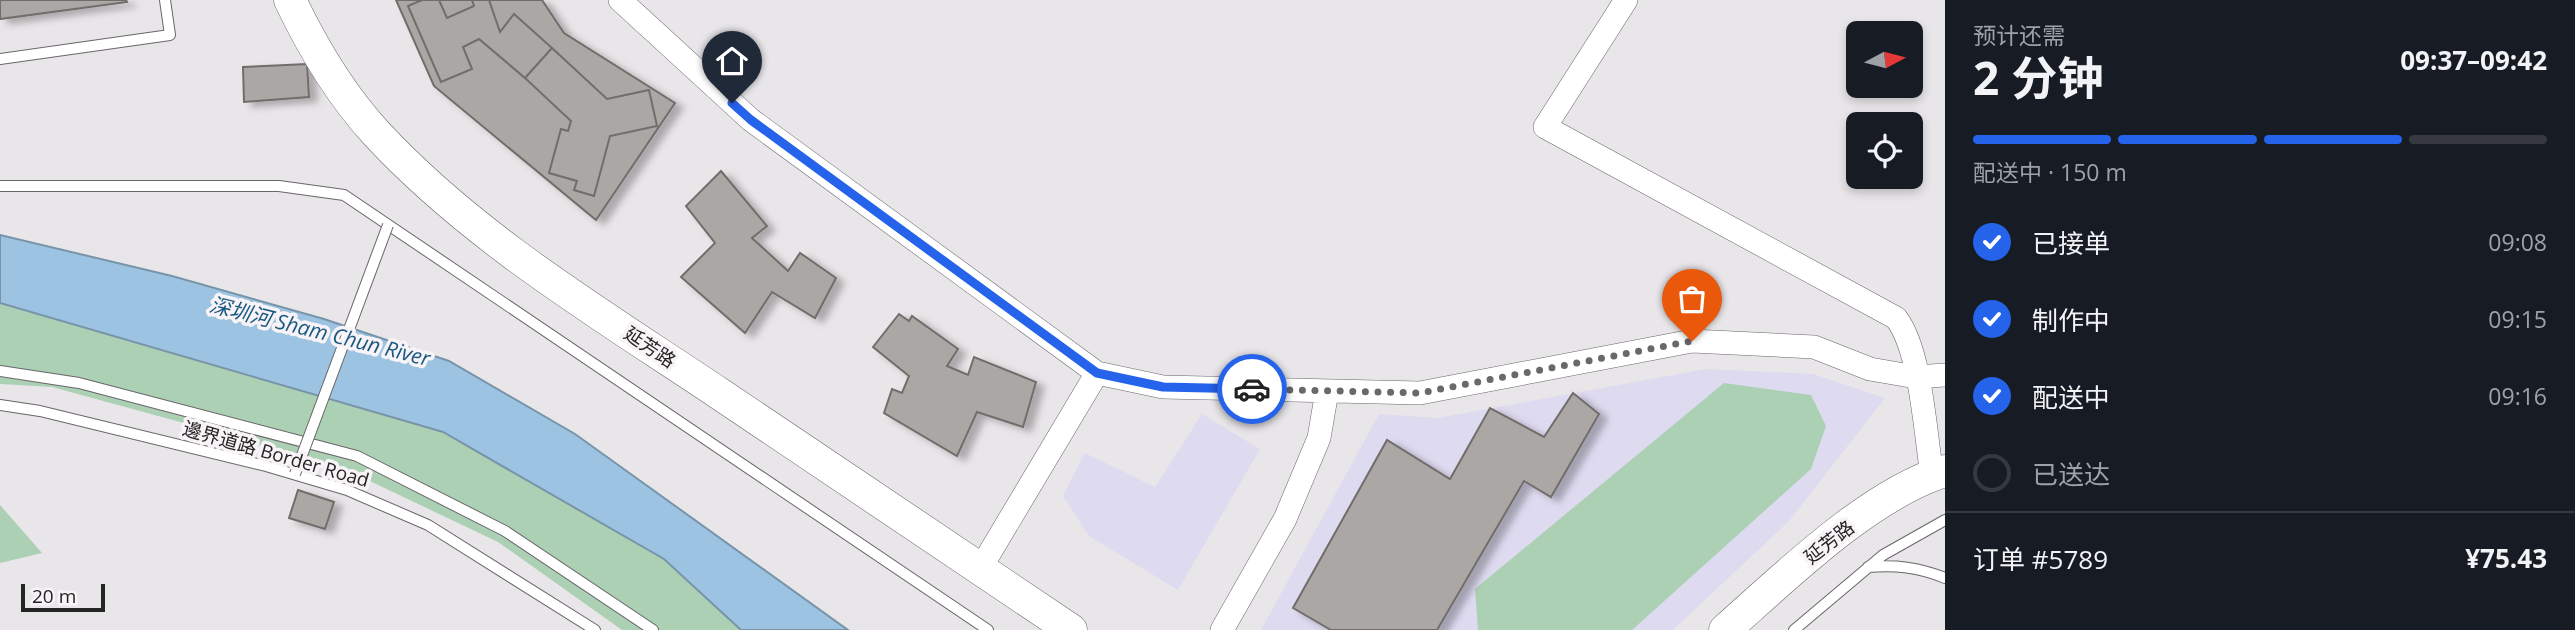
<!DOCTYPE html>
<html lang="zh">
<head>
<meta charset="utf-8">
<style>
	body { margin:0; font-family:"Open Sans","Noto Sans SC",sans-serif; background:#242831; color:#f1f3f6; height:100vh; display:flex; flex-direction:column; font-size:26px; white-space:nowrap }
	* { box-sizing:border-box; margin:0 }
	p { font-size:23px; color:#9ea1a6 }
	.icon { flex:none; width:38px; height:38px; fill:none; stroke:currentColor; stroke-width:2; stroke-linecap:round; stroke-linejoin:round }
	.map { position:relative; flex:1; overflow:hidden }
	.sheet { display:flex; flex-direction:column; background:#171b24; width:630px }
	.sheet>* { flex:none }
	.needle { width:46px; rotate:83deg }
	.fabs { position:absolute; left:1846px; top:21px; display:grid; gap:14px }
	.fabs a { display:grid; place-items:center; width:77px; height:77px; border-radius:10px; background:#171b24; box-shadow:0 4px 10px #0003; font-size:35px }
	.scale { position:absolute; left:21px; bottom:18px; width:84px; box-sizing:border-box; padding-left:7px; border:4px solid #252425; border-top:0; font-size:19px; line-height:24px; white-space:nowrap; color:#252425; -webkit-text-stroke:5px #f7f3f6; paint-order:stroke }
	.pin { position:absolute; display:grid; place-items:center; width:60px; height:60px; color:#fff; margin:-72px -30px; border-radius:50% 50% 50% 0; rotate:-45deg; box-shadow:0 0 7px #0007 }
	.pin .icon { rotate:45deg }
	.courier { position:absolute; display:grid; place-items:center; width:70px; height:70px; margin:-35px; border:5px solid #2563eb; border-radius:50%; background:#fff; color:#222; box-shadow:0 2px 9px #0007 }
	.summary em { font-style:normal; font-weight:700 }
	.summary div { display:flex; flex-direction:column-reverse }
	.summary { display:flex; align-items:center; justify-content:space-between; height:119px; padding:0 28px }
	h1 { font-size:46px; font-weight:700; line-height:52px }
	.bar { display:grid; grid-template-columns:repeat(4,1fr); gap:10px 7px; align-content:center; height:84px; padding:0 28px }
	.bar i { height:9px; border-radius:5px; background:#363941 }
	.bar .active { background:#2563eb }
	.bar p { grid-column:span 4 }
	.line { display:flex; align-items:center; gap:18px; padding:0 28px; border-top:2px solid #363941 }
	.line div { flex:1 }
	ol { padding:0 28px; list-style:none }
	li { display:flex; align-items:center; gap:21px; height:77px }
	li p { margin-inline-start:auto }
	li .icon { padding:7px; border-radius:50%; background:#2563eb; color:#fff; stroke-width:4 }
	li:last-child { color:#9ea1a6 }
	li i { width:38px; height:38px; border:4px solid #363941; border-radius:50% }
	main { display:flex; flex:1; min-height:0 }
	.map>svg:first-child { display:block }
	.education { fill:#dedaf0 }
	.green { fill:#abd0b4 }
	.water { fill:#9cc4e2; stroke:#7894a9; stroke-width:2 }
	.building { fill:#aba7a5; stroke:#706d6b; stroke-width:2; filter:url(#shadow) }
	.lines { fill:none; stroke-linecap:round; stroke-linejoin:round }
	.service-casing { stroke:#696669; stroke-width:12 }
	.minor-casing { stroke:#696669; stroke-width:24 }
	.secondary-casing { stroke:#696669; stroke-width:33 }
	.service { stroke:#fff; stroke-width:10 }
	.minor { stroke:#fff; stroke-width:23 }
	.secondary { stroke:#fff; stroke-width:32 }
	.service-bridge-casing { stroke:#696669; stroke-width:12; stroke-linecap:butt }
	.service-bridge { stroke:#fff; stroke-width:10 }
	.done { stroke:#6a686a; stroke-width:7; stroke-dasharray:0 12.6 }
	.route { stroke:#2563eb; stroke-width:9 }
	.labels { text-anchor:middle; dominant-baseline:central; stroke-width:7; stroke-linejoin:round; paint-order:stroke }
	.street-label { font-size:19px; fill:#252425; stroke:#f7f3f6 }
	.water-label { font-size:21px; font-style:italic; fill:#1a5a82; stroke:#f7f3f6 }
</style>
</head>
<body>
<main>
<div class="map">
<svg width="1945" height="630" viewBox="0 0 1945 630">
	<defs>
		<filter id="shadow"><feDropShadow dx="8" dy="4.5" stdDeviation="3.5" flood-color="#0004"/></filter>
	</defs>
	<rect width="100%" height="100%" fill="#e9e6e9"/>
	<path class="education" d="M1706 369 1813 374 1885 398 1789 521 1673 630H1261L1379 414 1438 418Z
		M1202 414 1260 449 1178 590 1089 536 1063 496 1085 453 1155 487Z"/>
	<path class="green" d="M0 303 447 434 664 559 741 630H622L498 542 353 473 235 437 52 387 0 384Z
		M1724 383 1811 395 1826 426 1811 469 1632 630H1478L1475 589Z
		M0 505 42 553 0 563Z"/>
	<path class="water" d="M0 235 172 276 324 319 449 361 575 434 848 630H741L664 559 443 432 0 303Z"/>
	<path class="building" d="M0 0H126L127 2 0 19Z
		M396 0H542L564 33 675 103 596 220 434 86Z
		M422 0H439L447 18 474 6 472 0H501H489L500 32 514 14 552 48 525 78 479 39 463 47 472 69 441 82 408 6Z
		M552 48 607 99 649 90 657 126 610 136 594 196 574 190 577 181 549 173 561 129 568 131 571 121 525 78Z
		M307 64 309 97 244 102 243 67Z
		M721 171 767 226 752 238 788 271 800 253 836 278 815 318 772 292 745 333 681 277 715 243 686 206Z
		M899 314 909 321 912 316 958 349 947 366 968 375 974 357 1036 382 1023 427 977 412 957 456 884 413 892 389 902 393 909 376 873 347Z
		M1573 393 1599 414 1551 497 1524 481 1437 630H1331L1293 608 1387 440 1450 479 1490 408 1544 437Z
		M298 490 334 502 325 529 289 518Z"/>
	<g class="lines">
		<g class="service-casing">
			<path id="service" d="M0 59 170 35 165 0
				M0 186H279L344 195 988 630
				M0 371 79 383 357 456 505 531 653 630
				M0 405 40 411 266 466 347 490 428 525 595 630
				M1868 567C1896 565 1918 567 1945 578
				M1794 630 1883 555 1945 520"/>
		</g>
		<g class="minor-casing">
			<path id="minor" d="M620 0 751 120 1097 373 1163 387 1420 393 1692 341 1814 347 1870 369 1916 377 1945 375
				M1626 0 1545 127 1896 318C1921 350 1925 432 1932 475
				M980 569 1097 373
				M1222 630 1285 519 1319 438 1327 391"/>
		</g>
		<g class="secondary-casing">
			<path id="secondary" d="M290 0C312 46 341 95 376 133 473 238 602 315 720 394 837 473 954 552 1071 630
				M1725 630C1785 577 1868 495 1945 471"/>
		</g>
		<use href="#service" class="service"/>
		<use href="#minor" class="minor"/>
		<use href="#secondary" class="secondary"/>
		<g class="service-bridge-casing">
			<path id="service-bridge" d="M295 474 388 225"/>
		</g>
		<use href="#service-bridge" class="service-bridge"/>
	</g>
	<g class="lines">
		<path class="done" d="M1252 389 1420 393 1692 341"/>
		<path class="route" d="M732 103 751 120 1097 373 1163 387 1252 389"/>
	</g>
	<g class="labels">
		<g class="street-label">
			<text transform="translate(650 347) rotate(34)">延芳路</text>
			<text transform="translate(276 454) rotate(16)">邊界道路 Border Road</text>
			<text transform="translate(1829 542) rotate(-38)">延芳路</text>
		</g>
		<g class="water-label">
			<text transform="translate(320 331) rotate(14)">深圳河 Sham Chun River</text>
		</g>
	</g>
</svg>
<div class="fabs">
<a><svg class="needle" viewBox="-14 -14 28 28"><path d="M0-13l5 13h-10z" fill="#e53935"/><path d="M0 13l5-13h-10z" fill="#9ea1a6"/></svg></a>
<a><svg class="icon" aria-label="locate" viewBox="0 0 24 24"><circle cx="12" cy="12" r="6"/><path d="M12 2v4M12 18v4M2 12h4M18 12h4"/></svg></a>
</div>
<div class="scale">20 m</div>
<div class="pin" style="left:1692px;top:341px;background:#ea580c"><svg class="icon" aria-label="bag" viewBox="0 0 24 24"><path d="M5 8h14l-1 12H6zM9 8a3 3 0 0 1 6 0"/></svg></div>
<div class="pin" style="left:732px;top:103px;background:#1f2937"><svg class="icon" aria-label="home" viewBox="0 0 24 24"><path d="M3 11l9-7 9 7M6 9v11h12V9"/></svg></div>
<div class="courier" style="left:1252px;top:389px"><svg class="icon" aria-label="car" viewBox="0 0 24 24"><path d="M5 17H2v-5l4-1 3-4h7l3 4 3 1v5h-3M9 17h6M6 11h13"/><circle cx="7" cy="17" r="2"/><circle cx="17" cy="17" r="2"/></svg></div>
</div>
<section class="sheet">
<div class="summary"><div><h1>2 分钟</h1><p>预计还需</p></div><em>09:37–09:42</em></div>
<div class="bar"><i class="active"></i><i class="active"></i><i class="active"></i><i></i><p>配送中 · 150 m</p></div>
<ol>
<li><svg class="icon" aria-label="check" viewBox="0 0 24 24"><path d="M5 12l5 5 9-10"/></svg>已接单<p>09:08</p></li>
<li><svg class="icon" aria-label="check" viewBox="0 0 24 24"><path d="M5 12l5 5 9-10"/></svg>制作中<p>09:15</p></li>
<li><svg class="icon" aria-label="check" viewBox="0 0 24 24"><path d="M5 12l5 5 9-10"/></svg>配送中<p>09:16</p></li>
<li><i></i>已送达</li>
</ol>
<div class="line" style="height:91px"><div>订单 #5789</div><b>¥75.43</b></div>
</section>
</main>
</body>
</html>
